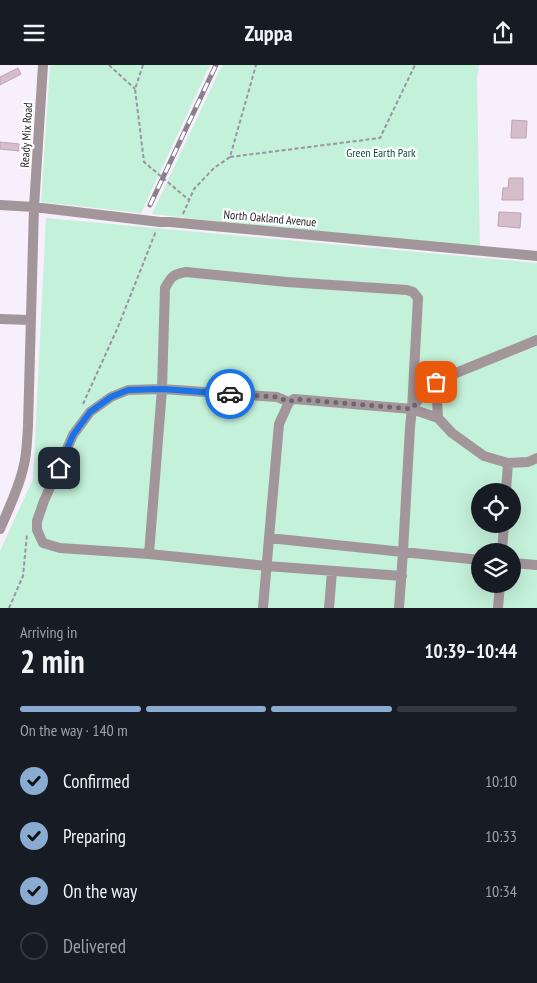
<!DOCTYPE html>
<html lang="en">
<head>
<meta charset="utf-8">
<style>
	body { margin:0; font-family:"PT Sans Narrow",sans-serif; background:#20242c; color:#f1f3f6; height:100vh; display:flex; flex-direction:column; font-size:19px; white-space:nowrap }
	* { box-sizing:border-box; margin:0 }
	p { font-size:16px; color:#9ea1a6 }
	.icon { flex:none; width:28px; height:28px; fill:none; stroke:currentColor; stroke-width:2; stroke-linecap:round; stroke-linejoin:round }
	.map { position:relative; height:543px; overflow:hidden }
	.panel { display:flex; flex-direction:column; background:#171b24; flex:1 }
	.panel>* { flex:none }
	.tools { position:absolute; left:471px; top:418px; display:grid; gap:10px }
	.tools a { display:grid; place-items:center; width:50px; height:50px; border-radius:50%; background:#171b24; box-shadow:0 5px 20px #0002; font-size:25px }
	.pin { position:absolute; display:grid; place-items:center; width:42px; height:42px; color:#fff; margin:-21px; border-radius:10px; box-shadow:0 2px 8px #0006 }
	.courier { position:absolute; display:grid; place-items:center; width:50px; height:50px; margin:-25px; border:4px solid #1a73e8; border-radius:50%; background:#fff; color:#222; box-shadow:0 1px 6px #0007 }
	.summary em { font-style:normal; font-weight:700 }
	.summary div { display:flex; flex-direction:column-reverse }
	.summary { display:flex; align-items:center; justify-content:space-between; height:85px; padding:0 20px }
	h1 { font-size:32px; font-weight:700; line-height:38px }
	.bar { display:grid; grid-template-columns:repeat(4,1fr); gap:8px 5px; align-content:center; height:60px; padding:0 20px }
	.bar i { height:6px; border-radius:4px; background:#363941 }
	.bar .current { background:#8aacd2 }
	.bar p { grid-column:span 4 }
	ol { padding:0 20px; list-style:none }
	li { display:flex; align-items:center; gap:15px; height:55px }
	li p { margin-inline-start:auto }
	li .icon { padding:5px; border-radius:50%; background:#8aacd2; color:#111; stroke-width:4 }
	li:last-child { color:#9ea1a6 }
	li i { width:28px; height:28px; border:2px solid #363941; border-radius:50% }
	header { display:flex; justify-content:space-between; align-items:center; height:65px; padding:0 20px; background:#171b24; font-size:22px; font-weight:700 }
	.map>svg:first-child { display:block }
	.green { fill:#c4f1da; fill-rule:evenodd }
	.building { fill:#d5bdc9; stroke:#bca5b1 }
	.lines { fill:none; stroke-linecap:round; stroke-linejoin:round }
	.path { stroke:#9b939e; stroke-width:2; stroke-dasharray:4 2.5; stroke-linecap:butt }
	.minor { stroke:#a2969a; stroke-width:10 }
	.rail-casing { stroke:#89828c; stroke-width:5 }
	.rail { stroke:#fff; stroke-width:3; stroke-dasharray:9; stroke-linecap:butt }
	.done { stroke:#6e6770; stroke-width:5; stroke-dasharray:0 9 }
	.route { stroke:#1a73e8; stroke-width:6 }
	.labels { text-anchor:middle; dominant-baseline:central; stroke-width:4.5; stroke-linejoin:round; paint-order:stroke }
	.street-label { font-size:12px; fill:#231e25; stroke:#fff }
	.park-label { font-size:12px; fill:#085338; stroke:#fff }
</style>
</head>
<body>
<header><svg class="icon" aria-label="menu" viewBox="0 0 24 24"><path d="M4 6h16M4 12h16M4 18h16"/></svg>Zuppa<svg class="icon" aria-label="share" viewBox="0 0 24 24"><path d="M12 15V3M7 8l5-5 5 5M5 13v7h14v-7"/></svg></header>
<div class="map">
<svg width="537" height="543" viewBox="0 0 537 543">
	<rect width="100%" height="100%" fill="#f8effc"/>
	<path class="green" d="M50 0H210L141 148 41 137Z
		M222 0H479L477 13 480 185 152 149Z
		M46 153 537 198V543H0V486L33 414ZM480 426H512V459H480ZM480 486H512V519H480Z"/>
	<path class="building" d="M18 3 21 9 0 20V12Z
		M512 55 527 56 526 73H511Z
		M0 77 19 79V86L0 84Z
		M509 113H523V135H502L503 123H508Z
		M499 147 521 148 520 163 498 161Z"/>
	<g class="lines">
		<path class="path" d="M109 0 135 24
			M143 0 135 24 144 97 189 135
			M230 92 380 73 415 0
			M183 149 194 124 214 103 230 92 256 0
			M83 339 118 262 156 166
			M9 543 23 511 27 469"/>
		<path class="minor" d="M0 140 34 142 160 157H170L537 191
			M0 254 30 255
			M289 337 277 332 162 324 128 325 111 332 90 347 73 370 44 436 37 456V465L43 478 60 483 149 489 267 501 402 511
			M438 353 437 334 446 312
			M506 426 508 398
			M0 464C8 445 18 425 23 404 27 390 27 375 28 361L34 142 43 0
			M502 486 504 459
			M149 489 162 324 165 223C171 212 173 209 186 207L287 217 407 225 413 227 418 233 412 344
			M480 495 269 473 279 359 289 337 294 334 412 344 438 353 452 368 484 391 508 398 528 397 537 393
			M512 498 537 500
			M263 543 269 473
			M329 543 332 506
			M399 543 403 487 410 362 412 344 426 323 446 312 537 275
			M498 543 500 519"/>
		<g class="rail-casing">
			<path id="rail" d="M150 140 216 0"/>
		</g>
		<use href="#rail" class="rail"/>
	</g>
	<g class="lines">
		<path class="done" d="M230 329 277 332 290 337 294 334 412 344 426 323 436 317"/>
		<path class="route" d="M59 403 73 370 90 347 111 332 128 325 162 324 230 329"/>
	</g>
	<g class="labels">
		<g class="street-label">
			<text transform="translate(26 70) rotate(-87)">Ready Mix Road</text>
			<text transform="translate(270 153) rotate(5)">North Oakland Avenue</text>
		</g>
		<g class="park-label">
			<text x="381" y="87">Green Earth Park</text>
		</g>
	</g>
</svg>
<div class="tools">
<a><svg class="icon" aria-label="locate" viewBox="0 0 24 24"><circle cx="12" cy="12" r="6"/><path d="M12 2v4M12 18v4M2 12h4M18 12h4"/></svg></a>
<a><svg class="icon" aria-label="layers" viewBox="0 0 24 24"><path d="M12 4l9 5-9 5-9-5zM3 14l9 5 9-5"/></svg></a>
</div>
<div class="pin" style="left:436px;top:317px;background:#ea580c"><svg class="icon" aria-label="bag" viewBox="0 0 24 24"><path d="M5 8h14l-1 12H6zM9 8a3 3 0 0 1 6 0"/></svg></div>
<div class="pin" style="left:59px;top:403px;background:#1f2937"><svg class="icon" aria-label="home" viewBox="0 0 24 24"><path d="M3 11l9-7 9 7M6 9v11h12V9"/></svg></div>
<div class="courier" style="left:230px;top:329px"><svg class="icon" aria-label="car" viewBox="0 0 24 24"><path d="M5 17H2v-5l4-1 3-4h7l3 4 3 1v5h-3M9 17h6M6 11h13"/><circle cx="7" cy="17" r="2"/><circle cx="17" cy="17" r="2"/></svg></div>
</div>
<section class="panel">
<div class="summary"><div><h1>2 min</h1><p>Arriving in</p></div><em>10:39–10:44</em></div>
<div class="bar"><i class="current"></i><i class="current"></i><i class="current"></i><i></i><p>On the way · 140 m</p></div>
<ol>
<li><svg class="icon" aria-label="check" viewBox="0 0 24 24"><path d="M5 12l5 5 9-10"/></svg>Confirmed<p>10:10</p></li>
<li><svg class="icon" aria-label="check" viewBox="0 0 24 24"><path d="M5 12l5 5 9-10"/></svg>Preparing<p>10:33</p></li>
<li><svg class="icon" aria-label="check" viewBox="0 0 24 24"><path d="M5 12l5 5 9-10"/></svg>On the way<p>10:34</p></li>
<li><i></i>Delivered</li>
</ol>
</section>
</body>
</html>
